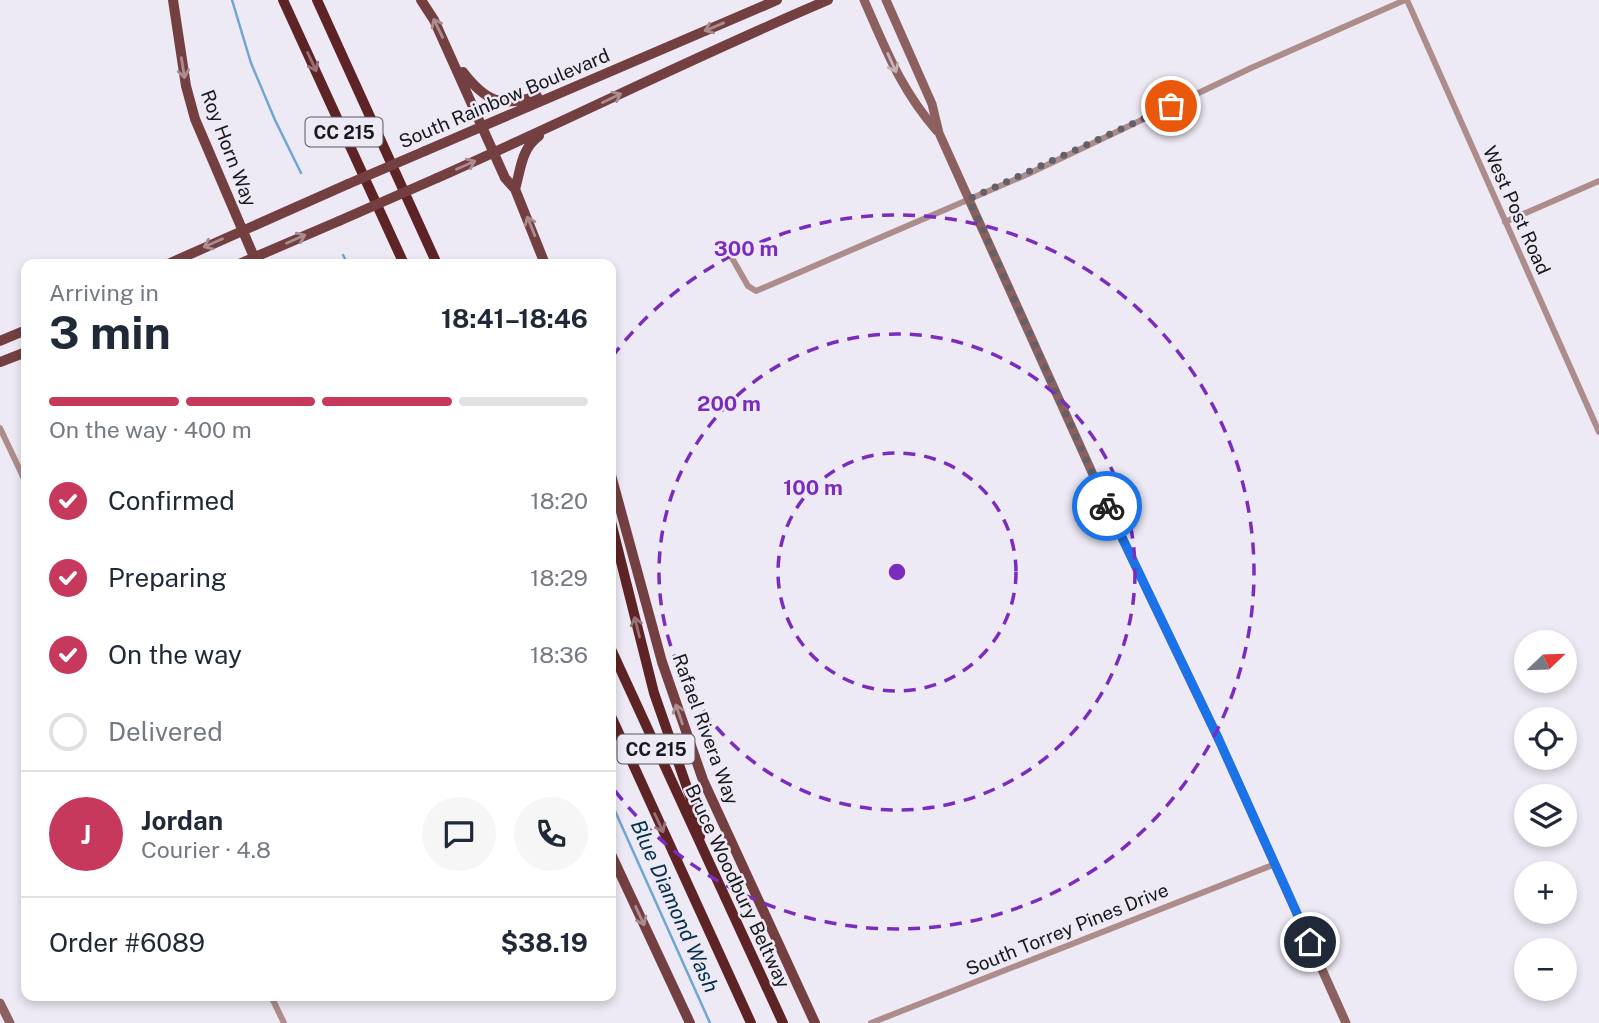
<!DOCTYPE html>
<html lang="en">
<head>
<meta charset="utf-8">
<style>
	body { margin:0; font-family:"Public Sans",sans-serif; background:#f6f6f7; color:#1f2937; height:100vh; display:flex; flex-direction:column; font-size:26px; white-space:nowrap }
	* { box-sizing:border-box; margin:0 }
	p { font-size:23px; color:#747a83 }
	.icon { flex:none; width:38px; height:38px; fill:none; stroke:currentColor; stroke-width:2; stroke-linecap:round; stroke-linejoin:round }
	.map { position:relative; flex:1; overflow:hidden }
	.drawer { position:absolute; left:21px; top:259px; width:595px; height:742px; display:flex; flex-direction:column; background:#fff; border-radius:14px; box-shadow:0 4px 10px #0003 }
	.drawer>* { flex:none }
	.needle { width:46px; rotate:67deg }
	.buttons { position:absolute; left:1514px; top:630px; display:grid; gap:14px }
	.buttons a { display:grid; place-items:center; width:63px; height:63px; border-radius:50%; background:#fff; box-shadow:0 4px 10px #0003; font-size:35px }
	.pin { position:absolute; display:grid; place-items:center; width:60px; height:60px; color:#fff; margin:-30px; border:4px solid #fff; border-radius:50%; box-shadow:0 2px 7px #0007 }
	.courier { position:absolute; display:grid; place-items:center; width:70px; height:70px; margin:-35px; border:5px solid #1a73e8; border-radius:50%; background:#fff; color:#222; box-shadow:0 2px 9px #0007 }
	.summary em { font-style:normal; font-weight:700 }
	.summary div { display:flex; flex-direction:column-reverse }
	.summary { display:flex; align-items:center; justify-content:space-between; height:119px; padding:0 28px }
	h1 { font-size:46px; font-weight:700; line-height:52px }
	.bar { display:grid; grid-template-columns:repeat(4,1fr); gap:10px 7px; align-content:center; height:84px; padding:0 28px }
	.bar i { height:9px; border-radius:5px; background:#e0e1e3 }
	.bar .current { background:#c7385d }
	.bar p { grid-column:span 4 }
	.line { display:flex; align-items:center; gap:18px; padding:0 28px; border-top:2px solid #e0e1e3 }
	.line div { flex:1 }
	.round { display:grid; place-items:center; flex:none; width:74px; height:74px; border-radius:37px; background:#f6f6f7 }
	ol { padding:0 28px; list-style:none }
	li { display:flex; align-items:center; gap:21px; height:77px }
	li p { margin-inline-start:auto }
	li .icon { padding:7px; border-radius:50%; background:#c7385d; color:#fff; stroke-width:4 }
	li:last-child { color:#747a83 }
	li i { width:38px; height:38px; border:4px solid #e0e1e3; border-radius:50% }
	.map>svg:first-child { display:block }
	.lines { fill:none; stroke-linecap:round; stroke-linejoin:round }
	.stream { stroke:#70a6d2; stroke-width:2.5 }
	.minor { stroke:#ad8d8c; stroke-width:6 }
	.secondary { stroke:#8c605f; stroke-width:9 }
	.primary { stroke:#743f40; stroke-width:10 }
	.motorway { stroke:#5e2325; stroke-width:10 }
	.primary-bridge { stroke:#743f40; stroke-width:10 }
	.oneway { stroke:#aa8c91 }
	.oneway2 { stroke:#977378 }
	.oneway3 { stroke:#c6b3b9 }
	.done { stroke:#636167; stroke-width:7; stroke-dasharray:0 12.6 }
	.route { stroke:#1a73e8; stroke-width:9 }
	.ring { fill:none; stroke:#7b2cbf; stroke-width:3.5; stroke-dasharray:12 9 }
	.labels { text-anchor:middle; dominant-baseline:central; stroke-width:5; stroke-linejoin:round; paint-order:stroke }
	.shield { fill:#edeaf5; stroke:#58565c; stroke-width:2 }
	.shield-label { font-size:18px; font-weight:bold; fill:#18171b }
	.street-label { font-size:19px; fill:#18171b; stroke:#edeaf5 }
	.water-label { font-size:21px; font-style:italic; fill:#032f4c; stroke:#edeaf5 }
	.centre { fill:#7b2cbf; stroke:#edeaf5; stroke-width:3.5 }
	.ring-label { font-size:21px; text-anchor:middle; font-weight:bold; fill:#7b2cbf; stroke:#edeaf5; stroke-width:5; stroke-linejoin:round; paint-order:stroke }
</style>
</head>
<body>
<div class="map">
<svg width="1599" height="1023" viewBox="0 0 1599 1023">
	<rect width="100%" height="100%" fill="#edeaf5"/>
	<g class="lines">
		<path class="stream" d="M232 0 251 63 275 120 301 173
			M343 255 348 264
			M611 802 710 1023"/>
		<path class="minor" d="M1407 0 1599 432
			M1505 222 1599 181
			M732 258 748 286 756 291 1028 174 1251 68 1405 0
			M0 428 26 483
			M271 996 284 1023
			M871 1023 1275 864"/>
		<path class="secondary" d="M864 0C886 50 901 90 937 131
			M886 0 932 104 939 133 1113 519 1219 740 1346 1023
			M0 1003 10 1023"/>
		<path class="primary" d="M173 0 186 86 195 119 257 264
			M421 0 434 20 505 178 515 189 545 264
			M463 72C485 101 501 108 537 96
			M425 151 777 0
			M437 178C568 120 696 56 828 0
			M515 189C521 169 521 149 539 136
			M168 264 348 184
			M239 264 339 221
			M0 341 26 330
			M0 362 26 352
			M611 475 662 662 703 780 815 1023
			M611 854 690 1023"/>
		<path class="motorway" d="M283 0 404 264
			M317 0 437 264
			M611 522 654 693 698 819 700 837
			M611 649 783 1023
			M611 716 751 1023"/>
		<path class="primary-bridge" d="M348 184 425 151
			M339 221 437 178"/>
	</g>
	<defs><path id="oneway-shaft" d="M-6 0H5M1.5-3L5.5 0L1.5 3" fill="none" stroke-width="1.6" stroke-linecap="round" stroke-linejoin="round" transform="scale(1.75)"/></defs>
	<g class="oneway">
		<use href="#oneway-shaft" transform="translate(714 27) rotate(157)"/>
		<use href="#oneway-shaft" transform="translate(438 28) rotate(-116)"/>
		<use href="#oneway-shaft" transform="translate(183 68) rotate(81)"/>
		<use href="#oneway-shaft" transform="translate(612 98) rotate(-26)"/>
		<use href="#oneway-shaft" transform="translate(466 165) rotate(-24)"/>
		<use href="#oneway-shaft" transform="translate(531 226) rotate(-112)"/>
		<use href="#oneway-shaft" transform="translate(296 239) rotate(-24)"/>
		<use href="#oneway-shaft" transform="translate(213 243) rotate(156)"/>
		<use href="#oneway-shaft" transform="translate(679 714) rotate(-109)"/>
		<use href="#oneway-shaft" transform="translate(640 916) rotate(65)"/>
	</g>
	<g class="oneway2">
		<use href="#oneway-shaft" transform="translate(312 62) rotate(65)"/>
		<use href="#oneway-shaft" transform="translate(637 627) rotate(-104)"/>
		<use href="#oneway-shaft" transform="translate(659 823) rotate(65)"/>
	</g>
	<use class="oneway3" href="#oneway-shaft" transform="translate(892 63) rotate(66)"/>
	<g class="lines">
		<path class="done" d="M1107 506 969 199 1171 106"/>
		<path class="route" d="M1107 506 1219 740 1310 942"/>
	</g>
	<g class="ring">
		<circle cx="897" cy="572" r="119"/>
		<circle cx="897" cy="572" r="238"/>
		<path d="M612 357A357 357 0 1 1 612 787"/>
	</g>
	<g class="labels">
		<g class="shield">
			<rect x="305.5" y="117.5" width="77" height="29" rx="5"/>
			<rect x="617.5" y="734.5" width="77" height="29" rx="5"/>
		</g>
		<g class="shield-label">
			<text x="344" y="132">CC 215</text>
			<text x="656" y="749">CC 215</text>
		</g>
		<g class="street-label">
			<text transform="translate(504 98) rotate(-23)">South Rainbow Boulevard</text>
			<text transform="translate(229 148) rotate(69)">Roy Horn Way</text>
			<text transform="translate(1517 210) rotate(66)">West Post Road</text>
			<text transform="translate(706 729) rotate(70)">Rafael Rivera Way</text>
			<text transform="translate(738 886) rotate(65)">Bruce Woodbury Beltway</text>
			<text transform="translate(1067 929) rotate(-22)">South Torrey Pines Drive</text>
		</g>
		<g class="water-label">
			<text transform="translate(675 906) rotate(66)">Blue Diamond Wash</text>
		</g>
	</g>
	<circle cx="897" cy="572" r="10" class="centre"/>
	<g class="ring-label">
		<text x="746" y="256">300 m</text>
		<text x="729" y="411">200 m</text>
		<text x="813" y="495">100 m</text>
	</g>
</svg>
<div class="buttons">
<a><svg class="needle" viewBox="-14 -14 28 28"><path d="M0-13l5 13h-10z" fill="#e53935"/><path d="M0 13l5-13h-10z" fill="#747a83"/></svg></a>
<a><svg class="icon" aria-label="locate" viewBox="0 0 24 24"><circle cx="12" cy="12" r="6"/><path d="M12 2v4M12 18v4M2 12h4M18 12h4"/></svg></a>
<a><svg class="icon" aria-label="layers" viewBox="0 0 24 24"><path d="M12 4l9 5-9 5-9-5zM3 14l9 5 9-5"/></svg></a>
<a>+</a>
<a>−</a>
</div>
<div class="pin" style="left:1171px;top:106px;background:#ea580c"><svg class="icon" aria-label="bag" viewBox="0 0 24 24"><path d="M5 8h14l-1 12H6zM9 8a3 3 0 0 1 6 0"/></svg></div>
<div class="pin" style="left:1310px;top:942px;background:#1f2937"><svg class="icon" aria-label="home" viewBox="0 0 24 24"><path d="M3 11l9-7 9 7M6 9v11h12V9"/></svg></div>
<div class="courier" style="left:1107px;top:506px"><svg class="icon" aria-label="bike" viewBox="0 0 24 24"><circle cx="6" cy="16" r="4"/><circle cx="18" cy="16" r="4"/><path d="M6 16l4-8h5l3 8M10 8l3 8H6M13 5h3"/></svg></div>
<section class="drawer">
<div class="summary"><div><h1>3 min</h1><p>Arriving in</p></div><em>18:41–18:46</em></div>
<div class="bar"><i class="current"></i><i class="current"></i><i class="current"></i><i></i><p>On the way · 400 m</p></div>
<ol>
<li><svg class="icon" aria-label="check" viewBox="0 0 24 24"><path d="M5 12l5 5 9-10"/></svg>Confirmed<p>18:20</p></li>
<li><svg class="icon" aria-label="check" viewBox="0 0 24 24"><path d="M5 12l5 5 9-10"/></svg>Preparing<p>18:29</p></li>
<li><svg class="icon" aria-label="check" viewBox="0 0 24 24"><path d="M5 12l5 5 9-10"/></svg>On the way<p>18:36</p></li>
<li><i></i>Delivered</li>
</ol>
<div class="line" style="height:126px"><b class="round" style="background:#c7385d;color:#fff">J</b><div><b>Jordan</b><p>Courier · 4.8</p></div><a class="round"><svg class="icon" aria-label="chat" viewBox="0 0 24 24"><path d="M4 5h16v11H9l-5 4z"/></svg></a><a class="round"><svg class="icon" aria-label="phone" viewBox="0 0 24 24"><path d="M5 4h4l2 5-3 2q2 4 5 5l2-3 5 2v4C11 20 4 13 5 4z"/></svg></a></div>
<div class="line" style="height:91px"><div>Order #6089</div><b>$38.19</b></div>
</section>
</div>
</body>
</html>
